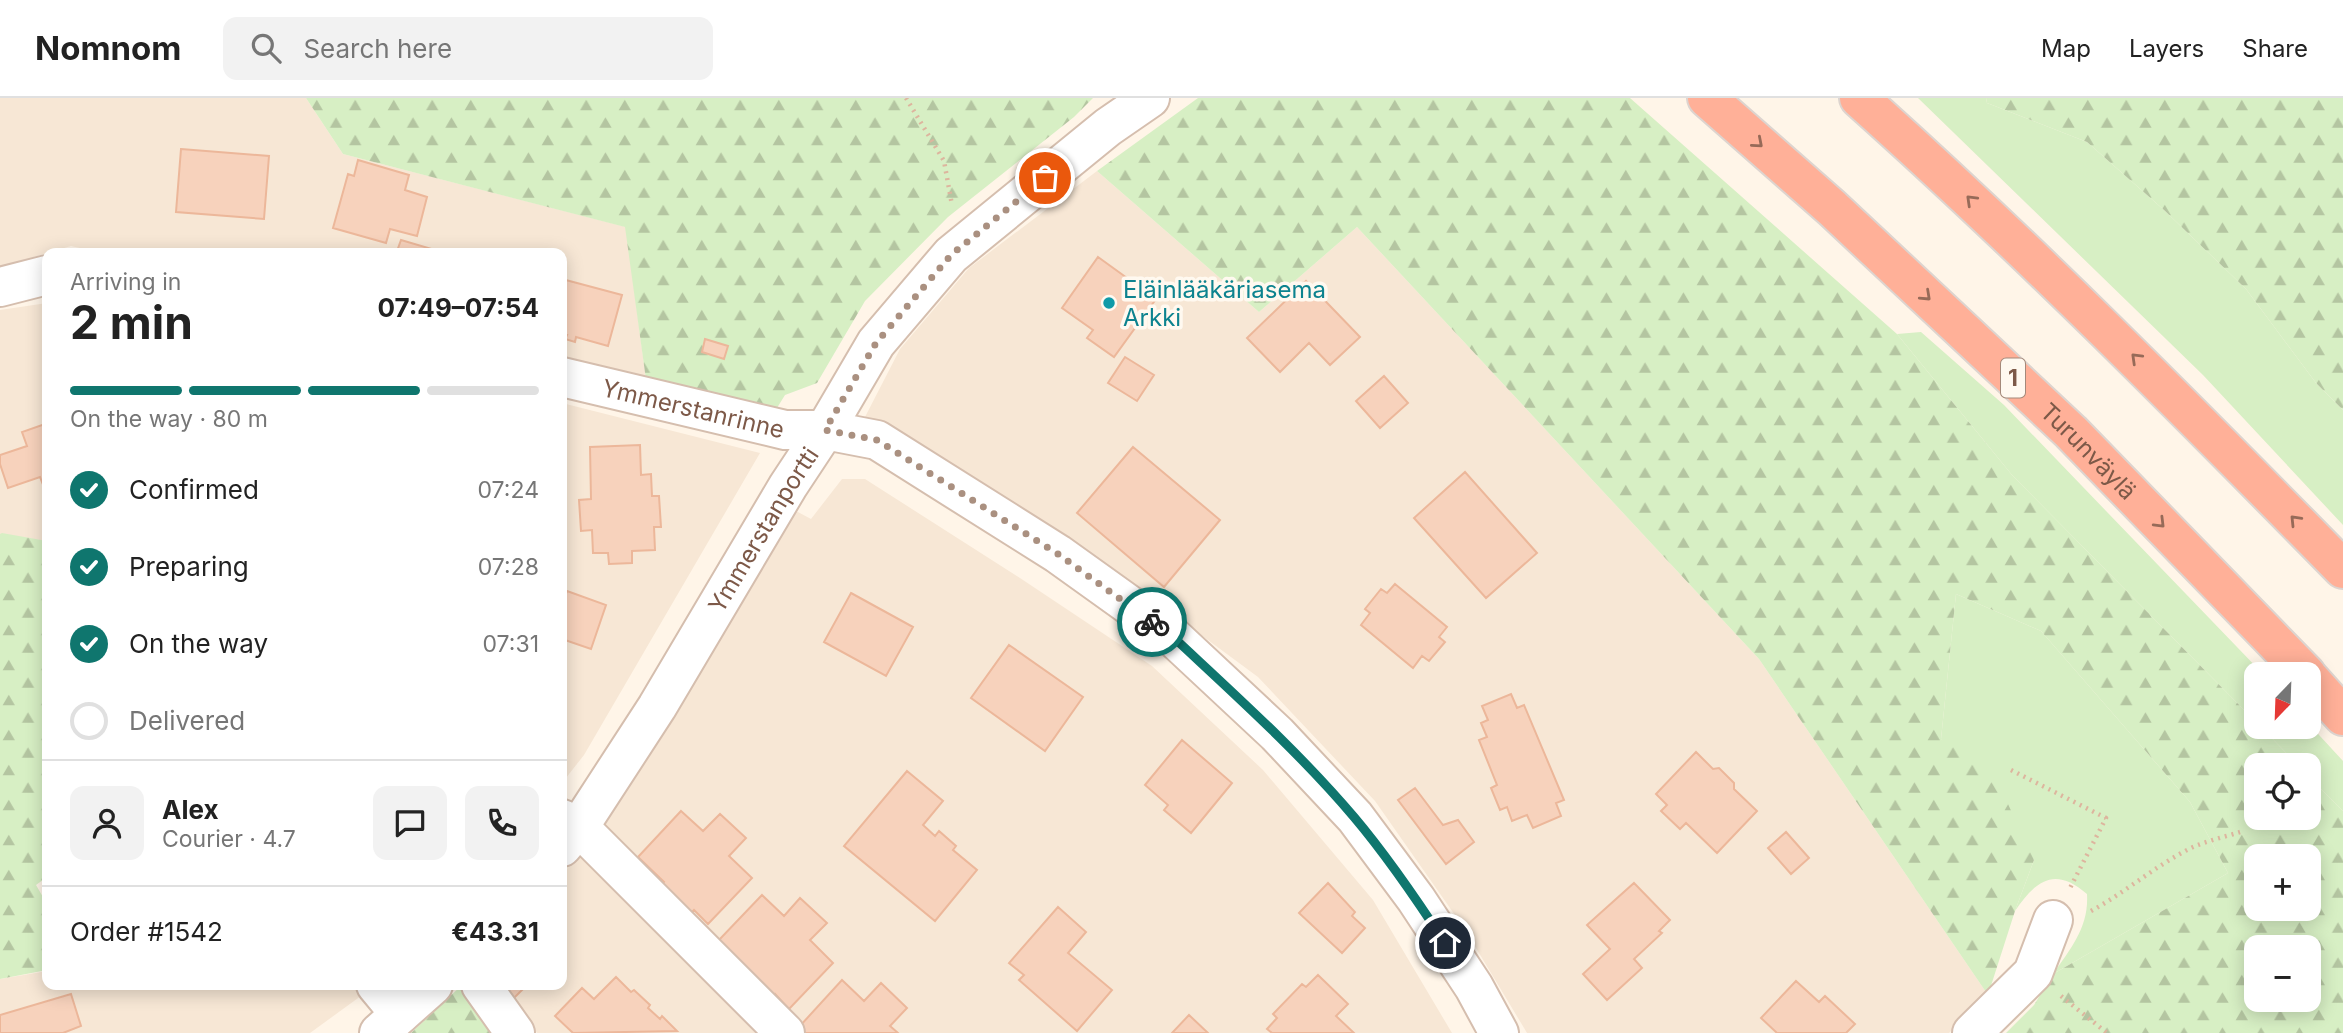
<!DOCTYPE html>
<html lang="en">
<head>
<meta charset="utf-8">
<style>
	body { margin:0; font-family:Inter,sans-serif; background:#f2f2f2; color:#222; height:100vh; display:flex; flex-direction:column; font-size:26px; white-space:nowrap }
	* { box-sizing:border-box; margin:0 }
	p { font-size:23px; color:#767676 }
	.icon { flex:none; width:38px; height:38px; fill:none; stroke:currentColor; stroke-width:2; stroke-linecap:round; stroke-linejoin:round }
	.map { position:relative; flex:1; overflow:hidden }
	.side { position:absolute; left:42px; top:150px; width:525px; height:742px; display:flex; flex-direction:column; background:#fff; border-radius:14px; box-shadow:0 4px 18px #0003 }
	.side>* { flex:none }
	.needle { width:46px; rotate:203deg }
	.controls { position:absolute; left:2244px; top:564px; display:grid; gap:14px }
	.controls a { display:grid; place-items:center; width:77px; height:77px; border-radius:14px; background:#fff; box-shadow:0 4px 18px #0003; font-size:35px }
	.pin { position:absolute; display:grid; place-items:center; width:60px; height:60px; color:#fff; margin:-30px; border:4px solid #fff; border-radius:50%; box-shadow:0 2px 7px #0007 }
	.courier { position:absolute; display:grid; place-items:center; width:70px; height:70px; margin:-35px; border:5px solid #0f766e; border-radius:50%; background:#fff; color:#222; box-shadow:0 2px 9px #0007 }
	.headline em { font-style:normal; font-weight:700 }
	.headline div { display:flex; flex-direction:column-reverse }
	.headline { display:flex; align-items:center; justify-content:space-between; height:119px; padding:0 28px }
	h1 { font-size:46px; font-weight:700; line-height:52px }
	.bar { display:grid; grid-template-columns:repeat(4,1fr); gap:10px 7px; align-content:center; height:84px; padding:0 28px }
	.bar i { height:9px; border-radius:5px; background:#e0e0e0 }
	.bar .selected { background:#0f766e }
	.bar p { grid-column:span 4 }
	.line { display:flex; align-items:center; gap:18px; padding:0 28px; border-top:2px solid #e0e0e0 }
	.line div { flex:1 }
	.round { display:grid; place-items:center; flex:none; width:74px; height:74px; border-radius:14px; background:#f2f2f2 }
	ol { padding:0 28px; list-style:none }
	li { display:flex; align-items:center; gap:21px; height:77px }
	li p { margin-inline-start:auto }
	li .icon { padding:7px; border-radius:50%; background:#0f766e; color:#fff; stroke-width:4 }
	li:last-child { color:#767676 }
	li i { width:38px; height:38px; border:4px solid #e0e0e0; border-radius:50% }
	header { display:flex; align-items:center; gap:42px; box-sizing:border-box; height:98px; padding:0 35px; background:#fff; border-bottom:2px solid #e0e0e0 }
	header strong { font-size:33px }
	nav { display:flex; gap:38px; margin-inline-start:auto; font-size:24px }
	.search { width:490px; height:63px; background:#f2f2f2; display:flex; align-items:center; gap:18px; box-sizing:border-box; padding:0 24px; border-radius:14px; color:#767676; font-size:26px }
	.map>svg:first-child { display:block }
	.residential { fill:#f7e7d5 }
	.green { fill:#d7efc4 }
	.forest { fill:url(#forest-firs); fill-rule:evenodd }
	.building { fill:#f7d2bc; stroke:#ecb79a; stroke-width:2 }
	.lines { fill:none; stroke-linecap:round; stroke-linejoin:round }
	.minor-casing { stroke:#d5beae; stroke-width:42 }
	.highway-casing { stroke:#ddd4cf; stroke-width:42 }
	.path { stroke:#ddb59e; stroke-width:4.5; stroke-dasharray:2 5; stroke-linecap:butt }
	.minor { stroke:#fff; stroke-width:38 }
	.highway { stroke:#ffb098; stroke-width:38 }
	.oneway { stroke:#976a58 }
	.done { stroke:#aa9080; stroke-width:7; stroke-dasharray:0 12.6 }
	.route { stroke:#0f766e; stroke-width:9 }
	.culture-dot { fill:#0f9aa8; stroke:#fff9f0; stroke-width:2.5 }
	.labels { text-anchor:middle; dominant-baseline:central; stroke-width:7; stroke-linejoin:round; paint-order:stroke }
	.shield { fill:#fff9f0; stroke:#a4897a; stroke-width:2 }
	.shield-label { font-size:23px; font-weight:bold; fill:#7d5948 }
	.culture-label { font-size:24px; fill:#0d838f; stroke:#fff9f0; text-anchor:start }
	.street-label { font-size:24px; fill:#7d5948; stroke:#fff9f0 }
</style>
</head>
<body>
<header>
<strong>Nomnom</strong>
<div class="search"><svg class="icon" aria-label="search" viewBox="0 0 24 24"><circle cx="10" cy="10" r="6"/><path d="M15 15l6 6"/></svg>Search here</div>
<nav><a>Map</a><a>Layers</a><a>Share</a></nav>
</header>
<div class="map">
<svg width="2343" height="935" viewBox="0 0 2343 935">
	<defs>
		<pattern id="forest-firs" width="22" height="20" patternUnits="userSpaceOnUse" patternTransform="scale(1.75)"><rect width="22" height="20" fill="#d7efc4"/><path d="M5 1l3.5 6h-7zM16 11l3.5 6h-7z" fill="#b4c5a1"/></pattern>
	</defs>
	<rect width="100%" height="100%" fill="#fff5e8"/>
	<path class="residential" d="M0 0H306L343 56 626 129 647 289 562 264V156H106L71 148 0 169Z
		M1097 73 1259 214 1357 129 1759 561 1988 897 1949 935H1527L1464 830 1375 703 1258 579 1078 446 894 331 865 319 900 251 969 170Z
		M47 205V443L0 436V212Z
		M562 305 760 355 584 657 562 685Z
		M842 381H865L1020 480 1152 568 1263 672 1373 802 1452 935H537L504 887H562V777L609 720 796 413 811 421Z
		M47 873V887H376L310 935H0V881Z"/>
	<path class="green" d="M1918 0H1986L1987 5 2087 44 2164 112 2246 191 2316 285 2343 312V427L2203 277Z
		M1921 234 2004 307 2263 576H2256V624L2012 377 1897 236Z
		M1956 496 2041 533 2190 704 2228 775 2053 876C2071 850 2089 829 2087 796 2055 768 2036 782 2015 813L2034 762 1941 641Z
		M2308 625 2343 663V713L2308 678V667H2298L2260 628H2308Z"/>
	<path class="forest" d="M306 0H1093L1074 19 948 119 865 203 817 285 785 297 772 318 647 289 625 129 343 56Z
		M1198 0H1630L1897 236 2012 377 2256 624V628H2260L2298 667H2256V719H2308V678L2343 713V935H2006L2034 907 2053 876 2228 775 2190 704 2041 533 1956 496 1941 641 1994 676 2034 762 2015 813 1988 897 1759 561 1357 129 1259 214 1097 73ZM2256 758H2308V810H2256ZM2256 849H2308V901H2256Z
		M1986 0H2343V312L2316 285 2246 191 2164 112 2087 44 1987 5Z
		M2 435 47 443V779L36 787 47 806V872L0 881V436Z
		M462 887H466L499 935H411Z"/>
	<path class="building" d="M181 51 269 58 264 121 176 114Z
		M358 62 409 77 405 92 427 99 417 138 390 131 386 145 333 130 348 76 354 78Z
		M401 142 442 154 441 156H396Z
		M1098 159 1156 201 1114 259 1087 240 1093 232 1062 210Z
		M562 181 622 197 608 248 576 239 575 244 565 241 567 237 562 236Z
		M1306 183 1360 239 1330 267 1309 245 1280 274 1247 240Z
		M705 241 728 248 724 261 702 254Z
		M1125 259 1154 277 1137 303 1108 285Z
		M1384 278 1408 305 1380 330 1356 303Z
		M45 326 47 331V397L40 379 8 390 0 366V357L27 348 22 334Z
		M640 347 641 377 651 376 652 398H659L661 429H654L655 452 632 453V465L609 466 608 455H593L592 432 581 433 579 402 591 401 590 349Z
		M1133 349 1220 422 1164 489 1077 415Z
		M1465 374 1537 455 1486 500 1414 420Z
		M1395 486 1447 529 1439 539 1445 544 1429 563 1422 558 1413 570 1361 527 1370 515 1365 511 1381 491 1387 495Z
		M567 493 606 507 591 551 562 541V507Z
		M851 495 913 529 886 578 824 544Z
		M1009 547 1083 599 1045 653 971 600Z
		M1511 596 1517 610 1524 607 1564 702 1556 705 1561 718 1533 730 1527 717 1512 723 1507 709 1500 712 1491 690 1497 687 1479 642 1487 639 1481 625 1488 622 1482 608Z
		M1182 642 1232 685 1191 735 1164 712 1168 707 1145 687Z
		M1696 654 1713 671 1719 670 1734 685V691L1757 713 1717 755 1686 725 1680 731 1661 713 1667 707 1656 696Z
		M907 673 943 703 923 727 935 738 939 733 956 748 953 752 977 772 935 823 844 748Z
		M1415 690 1443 727 1458 722 1474 744 1446 766 1398 702Z
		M681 713 703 733 720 716 746 740 729 758 752 780 708 826 694 812 691 815 662 787 664 784 638 759Z
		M1786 734 1809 760 1791 776 1768 750Z
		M1328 785 1355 814 1352 818 1365 830 1342 855 1299 815Z
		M1634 785 1670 822 1659 833 1662 835 1634 861 1642 870 1607 902 1583 876 1610 851 1587 827Z
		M762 797 784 818 800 800 827 825 810 842 833 865 789 911 775 896 772 899 718 843Z
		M1058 809 1086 834 1068 855 1112 892 1077 933 1019 882 1024 877 1009 865Z
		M1318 877 1348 906 1336 918 1354 935H1272L1267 931 1277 920 1273 916 1302 886 1306 889Z
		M616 879 631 894 634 892 650 907 648 910 660 921 662 918 677 933 573 935 555 918 582 890 594 901Z
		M842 882 864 903 881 885 907 910 890 928 898 935H805L799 929Z
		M1796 883 1819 904 1825 898 1855 926 1846 935H1777L1761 920Z
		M504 887H527L514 900Z
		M71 896 81 928 63 935H0V917Z
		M1189 917 1208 935H1172Z"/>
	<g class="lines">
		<g class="minor-casing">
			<g id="minor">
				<path d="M0 189 47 177"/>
				<path id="s1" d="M562 279 785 332H825L877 342 1058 456 1171 537 1277 636 1355 719 1416 801 1474 889 1499 935"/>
				<path d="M562 721 579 729 785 935"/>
				<path id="s2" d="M562 749 579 729 657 609 788 388 825 332 876 245 951 157 1108 29 1150 0"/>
				<path d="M376 887 400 916"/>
				<path d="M481 887 515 935"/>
				<path d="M379 935 433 887"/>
				<path d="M1972 935 2033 875 2053 822"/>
			</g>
		</g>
		<g class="highway-casing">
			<g id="highway">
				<path id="s3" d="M1707 0 1832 110 2071 334 2306 576"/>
				<path d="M1859 0C2027 150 2185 310 2343 471"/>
				<path d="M2308 579 2343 618"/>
			</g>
		</g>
		<path class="path" d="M906 0 944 63 952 107
			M2011 672 2106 720 2070 790
			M2091 813C2126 794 2156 767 2193 749 2207 743 2224 739 2240 734
			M2061 898 2107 935"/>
		<use href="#minor" class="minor"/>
		<use href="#highway" class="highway"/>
	</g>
	<defs><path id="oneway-chevron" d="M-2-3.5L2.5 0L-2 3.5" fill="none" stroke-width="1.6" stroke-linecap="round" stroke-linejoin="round" transform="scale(1.75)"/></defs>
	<g class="oneway">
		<use href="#oneway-chevron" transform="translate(1758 45) rotate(41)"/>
		<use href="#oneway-chevron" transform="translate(1971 102) rotate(-136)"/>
		<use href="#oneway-chevron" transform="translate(1926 198) rotate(43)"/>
		<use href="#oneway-chevron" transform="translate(2136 260) rotate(-136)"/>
		<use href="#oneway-chevron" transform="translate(2295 422) rotate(-134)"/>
		<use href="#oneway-chevron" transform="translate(2160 425) rotate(45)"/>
	</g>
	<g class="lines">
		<path class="done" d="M1045 80 951 157 876 245 825 332 877 342 1058 456 1152 524"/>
		<path class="route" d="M1152 524 1171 537C1234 596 1298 653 1354 719 1387 758 1417 802 1445 845"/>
	</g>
	<circle class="culture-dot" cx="1109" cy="205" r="7"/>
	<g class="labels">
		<rect class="shield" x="2001" y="260.5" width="24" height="39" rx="5"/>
		<g class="shield-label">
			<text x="2013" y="280">1</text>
		</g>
		<g class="culture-label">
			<text x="1123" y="191">Eläinlääkäriasema<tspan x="1123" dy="28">Arkki</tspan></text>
		</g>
		<g class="street-label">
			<text stroke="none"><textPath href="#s1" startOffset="135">Ymmerstanrinne</textPath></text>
			<text stroke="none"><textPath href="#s3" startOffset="520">Turunväylä</textPath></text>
			<text stroke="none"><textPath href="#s2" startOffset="376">Ymmerstanportti</textPath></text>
		</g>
	</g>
</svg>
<div class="controls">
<a><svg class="needle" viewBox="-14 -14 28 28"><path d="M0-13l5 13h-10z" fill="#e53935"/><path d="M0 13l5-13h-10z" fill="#767676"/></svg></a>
<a><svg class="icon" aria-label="locate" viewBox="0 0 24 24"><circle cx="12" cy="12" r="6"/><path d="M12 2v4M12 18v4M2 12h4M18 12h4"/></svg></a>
<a>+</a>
<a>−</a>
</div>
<div class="pin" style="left:1045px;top:80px;background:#ea580c"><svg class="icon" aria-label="bag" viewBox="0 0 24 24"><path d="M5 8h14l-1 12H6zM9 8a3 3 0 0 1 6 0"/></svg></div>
<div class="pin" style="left:1445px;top:845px;background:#1f2937"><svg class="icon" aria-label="home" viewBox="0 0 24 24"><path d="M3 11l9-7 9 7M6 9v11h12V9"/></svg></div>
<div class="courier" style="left:1152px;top:524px"><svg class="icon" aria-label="bike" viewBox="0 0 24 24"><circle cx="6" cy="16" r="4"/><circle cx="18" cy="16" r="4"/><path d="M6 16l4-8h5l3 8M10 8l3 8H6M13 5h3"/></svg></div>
<section class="side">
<div class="headline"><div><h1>2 min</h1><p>Arriving in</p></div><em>07:49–07:54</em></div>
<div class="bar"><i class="selected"></i><i class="selected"></i><i class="selected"></i><i></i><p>On the way · 80 m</p></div>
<ol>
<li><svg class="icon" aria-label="check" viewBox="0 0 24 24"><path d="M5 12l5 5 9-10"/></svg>Confirmed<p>07:24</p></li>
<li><svg class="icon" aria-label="check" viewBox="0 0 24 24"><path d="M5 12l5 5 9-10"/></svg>Preparing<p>07:28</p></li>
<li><svg class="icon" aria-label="check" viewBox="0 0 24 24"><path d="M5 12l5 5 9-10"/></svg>On the way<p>07:31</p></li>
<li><i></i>Delivered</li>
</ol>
<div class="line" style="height:126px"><a class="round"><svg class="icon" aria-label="person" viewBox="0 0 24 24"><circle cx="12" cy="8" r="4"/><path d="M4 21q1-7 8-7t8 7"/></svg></a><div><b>Alex</b><p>Courier · 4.7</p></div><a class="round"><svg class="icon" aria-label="chat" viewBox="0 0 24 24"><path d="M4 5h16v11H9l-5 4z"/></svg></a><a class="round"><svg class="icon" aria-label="phone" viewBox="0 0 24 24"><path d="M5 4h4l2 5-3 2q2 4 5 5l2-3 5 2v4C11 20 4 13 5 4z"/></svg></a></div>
<div class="line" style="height:91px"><div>Order #1542</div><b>€43.31</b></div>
</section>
</div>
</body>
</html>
